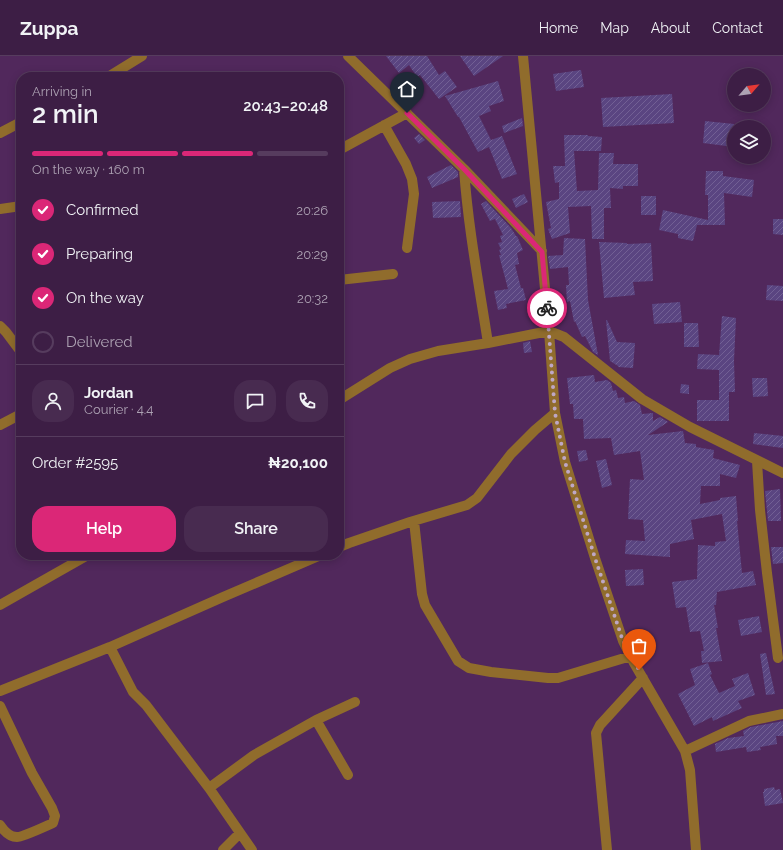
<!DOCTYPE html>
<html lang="en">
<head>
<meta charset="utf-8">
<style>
	body { margin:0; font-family:Raleway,sans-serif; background:#482b50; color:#f1f3f6; height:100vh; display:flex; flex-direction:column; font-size:15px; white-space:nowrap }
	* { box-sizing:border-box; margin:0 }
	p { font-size:13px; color:#ada2b3 }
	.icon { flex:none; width:22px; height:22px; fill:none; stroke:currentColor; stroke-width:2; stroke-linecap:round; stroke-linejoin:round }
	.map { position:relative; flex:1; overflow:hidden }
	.side { position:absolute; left:16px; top:16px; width:328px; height:488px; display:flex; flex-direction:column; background:#3d1e45; border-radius:16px; box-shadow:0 2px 10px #0003,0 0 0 1px #563c5e }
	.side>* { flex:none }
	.needle { width:26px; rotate:62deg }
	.buttons { position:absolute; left:727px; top:12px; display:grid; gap:8px }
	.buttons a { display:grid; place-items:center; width:44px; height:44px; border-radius:50%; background:#3d1e45; box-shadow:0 2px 10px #0003,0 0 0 1px #563c5e; font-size:20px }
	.pin { position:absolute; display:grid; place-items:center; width:34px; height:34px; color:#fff; margin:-41px -17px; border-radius:50% 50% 50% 0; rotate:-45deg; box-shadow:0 0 4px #0007 }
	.pin .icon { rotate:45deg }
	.courier { position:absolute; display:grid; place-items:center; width:40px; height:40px; margin:-20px; border:3px solid #db2777; border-radius:50%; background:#fff; color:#222; box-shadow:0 1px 5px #0007 }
	.headline em { font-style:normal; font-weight:600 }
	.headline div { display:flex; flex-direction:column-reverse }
	.headline { display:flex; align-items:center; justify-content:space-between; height:68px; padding:0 16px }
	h1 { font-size:26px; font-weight:600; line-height:30px }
	.bar { display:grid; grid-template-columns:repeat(4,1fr); gap:6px 4px; align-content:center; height:48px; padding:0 16px }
	.bar i { height:5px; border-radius:3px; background:#563c5e }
	.bar .current { background:#db2777 }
	.bar p { grid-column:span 4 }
	.line { display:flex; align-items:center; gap:10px; padding:0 16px; border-top:1px solid #563c5e }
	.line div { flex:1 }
	.round { display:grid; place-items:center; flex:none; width:42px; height:42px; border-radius:16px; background:#482b50 }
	ol { padding:0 16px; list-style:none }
	li { display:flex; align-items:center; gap:12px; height:44px }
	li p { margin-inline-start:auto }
	li .icon { padding:4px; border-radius:50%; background:#db2777; color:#fff; stroke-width:4 }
	li:last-child { color:#ada2b3 }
	li i { width:22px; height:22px; border:2px solid #563c5e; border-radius:50% }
	.button { display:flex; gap:8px; margin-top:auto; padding:8px 16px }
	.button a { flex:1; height:46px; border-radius:16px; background:#db2777; color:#fff; font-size:16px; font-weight:600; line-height:46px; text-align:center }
	.button a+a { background:#482b50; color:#f1f3f6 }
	header { display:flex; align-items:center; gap:24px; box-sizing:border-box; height:56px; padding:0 20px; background:#3d1e45; border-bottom:1px solid #563c5e }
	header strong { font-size:19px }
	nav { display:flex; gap:22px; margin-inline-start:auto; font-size:14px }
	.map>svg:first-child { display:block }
	.building { fill:url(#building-hatch) }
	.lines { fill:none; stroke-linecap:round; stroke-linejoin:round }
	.street { stroke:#906c2c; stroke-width:10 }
	.done { stroke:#bea7c5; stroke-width:4; stroke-dasharray:0 7.2 }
	.route { stroke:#db2777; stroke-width:5 }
</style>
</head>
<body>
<header>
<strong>Zuppa</strong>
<nav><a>Home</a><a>Map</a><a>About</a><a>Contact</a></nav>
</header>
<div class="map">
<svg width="783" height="794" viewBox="0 0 783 794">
	<defs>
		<pattern id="building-hatch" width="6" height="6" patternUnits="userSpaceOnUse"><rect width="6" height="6" fill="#5a4581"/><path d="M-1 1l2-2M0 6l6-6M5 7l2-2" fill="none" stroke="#726094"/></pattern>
	</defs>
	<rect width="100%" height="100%" fill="#51285c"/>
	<path class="building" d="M386 0H427L439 19 445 15 457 31 439 43 420 19 417 21 409 9 399 17Z
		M460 0H503L474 20Z
		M581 14 584 31 556 35 553 18Z
		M498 25 504 45 489 50 491 55 479 60 491 84 502 80 517 118 502 123 489 91 478 96 459 61H458L445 40Z
		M672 38 674 67 603 71 601 42Z
		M522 62 523 70 504 77 502 70Z
		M705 65 734 68V91L703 87Z
		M419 78 425 84 419 88 414 82Z
		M564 79H588V80L602 81 601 95H574L577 135 598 134 599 97H614L613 108H638V130H623V133L610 132 611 152H604V183H592L591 150 568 151 570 177 552 183 548 173 551 172 546 146 559 143V126L555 127 553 110H565Z
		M451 109 458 116V121L432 132 427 121Z
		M706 115H723V120L754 124 752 141 724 137 725 169H697L693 185 678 182V178L659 174 663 154 708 164V139H705Z
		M524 138 528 146 516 152 512 143Z
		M641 140H656V159H641Z
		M460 145 461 161 433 162 432 146Z
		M486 145 511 172 516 180H517L523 194 517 197 519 208 515 209 521 232H523L526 244 506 248 507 252 498 254 494 235 508 233 499 199H501L499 194 501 193 498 187 502 186 500 180 503 179 495 163 490 165 481 148Z
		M773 163H783V179L773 178Z
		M564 182 585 183 588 244 598 299 593 296 585 280 582 281 575 265 574 266 570 245 567 246 566 229H569L568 211 550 213 548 200 563 199Z
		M599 186 627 187V188L651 187 653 225 633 226 635 239 604 242Z
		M767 229 783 230V245L766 244Z
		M680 246 682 266 654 268 652 248Z
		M722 260 736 262 734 305 735 336H729V365H697V344H719V314L697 313 698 298 719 299Z
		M606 264H607L617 286 635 287 633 312 618 311V310L610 305Z
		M684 267H698L699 291H684Z
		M530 285 532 296 524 297 523 287Z
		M594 319 595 326 607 324 611 327 613 335 616 334 618 342 624 341 625 347 634 345 640 349 642 358 653 357V365L660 361 668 366 648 379 683 375 685 387 696 388V391L714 394 713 402 740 409 736 422 720 418V430H701L700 448 720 444V442L736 440 738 465H737L742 517 753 515 756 529 717 536 716 549H714L718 572H716L722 605 702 607 701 595H704L700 575 690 576 686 551 676 552 672 526 697 523 698 489 715 490V486L726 485 722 458 691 464 694 483 670 488V501L625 498 626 484 645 485 643 464 628 463 630 423 644 424 640 395 614 399 611 382 584 383 583 363H574L573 348H570L567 322Z
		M752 322H767L768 340 753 341Z
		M681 328 689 329V338L680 337Z
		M754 377 783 380V392L753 388Z
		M586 394 588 404 579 406 577 395Z
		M606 403 612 429 602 432 596 405Z
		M780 433 781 465H768L765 435Z
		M771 491H783V507L773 508Z
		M643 513 644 529 626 530 625 514Z
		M759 560 762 576 741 580 738 564Z
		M766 597 775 638 766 639 760 598Z
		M708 607 712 618 710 619 719 637 735 630 732 623 748 617 755 639 738 645 742 652 713 665 712 661 694 670 678 638 695 629 690 613Z
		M783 665V680H776L777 688 760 691 761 694 747 696 746 691 716 696 715 688 728 682 744 680 743 675 751 671Z
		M774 731 775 734 780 733 783 747 765 750 763 736H764V733Z"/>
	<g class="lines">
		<path class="street" d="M348 0 464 113 542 195
			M523 0 549 275 555 357 565 406 595 502 623 585 634 607 685 695 690 714 696 794
			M108 21 142 0
			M384 69 406 108 412 123 414 138 407 192
			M0 77 21 66
			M339 94 407 57
			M464 113C468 171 479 229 488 287
			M0 153 21 150
			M339 224 393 218
			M0 270 6 276 21 296
			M339 344 390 312 410 303 438 295 488 287 549 275 564 281 642 343 690 371 783 417
			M0 369 21 358
			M757 405 760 454 767 517 778 602
			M414 465 422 538 425 549 458 605 469 612 491 616 548 622H558L631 600
			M339 491 349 487 410 466 467 449 477 442 511 398 535 374 555 357
			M0 549 88 499
			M110 591 133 636 146 649 209 732 252 794
			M0 635 110 591 223 541 321 499
			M0 650 32 717 52 752 55 760 53 767C46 770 23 781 17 781 9 781 4 775 0 769
			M316 664 348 719
			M685 695 749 665 783 658
			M209 732 254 699 316 664 355 646
			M223 794 240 777
			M607 794 596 677 600 669 643 622"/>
	</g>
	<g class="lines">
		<path class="done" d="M547 252 555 357 565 406 595 502 623 585 639 614"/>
		<path class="route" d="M407 57 464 113 542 196 547 252"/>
	</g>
</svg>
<div class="buttons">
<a><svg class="needle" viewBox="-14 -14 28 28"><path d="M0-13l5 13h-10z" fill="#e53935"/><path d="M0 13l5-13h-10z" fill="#ada2b3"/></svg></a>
<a><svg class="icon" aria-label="layers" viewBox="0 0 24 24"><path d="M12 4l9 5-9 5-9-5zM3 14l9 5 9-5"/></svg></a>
</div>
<div class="pin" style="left:639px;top:614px;background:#ea580c"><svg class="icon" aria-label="bag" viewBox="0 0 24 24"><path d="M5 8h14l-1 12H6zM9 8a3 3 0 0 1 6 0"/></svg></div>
<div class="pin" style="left:407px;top:57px;background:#1f2937"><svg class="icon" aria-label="home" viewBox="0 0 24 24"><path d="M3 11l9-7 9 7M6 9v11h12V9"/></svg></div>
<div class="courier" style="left:547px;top:252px"><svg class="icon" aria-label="bike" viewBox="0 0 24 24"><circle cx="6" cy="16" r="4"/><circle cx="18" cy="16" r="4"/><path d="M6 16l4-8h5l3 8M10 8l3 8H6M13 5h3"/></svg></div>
<section class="side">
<div class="headline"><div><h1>2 min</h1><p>Arriving in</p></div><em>20:43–20:48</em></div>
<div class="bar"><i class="current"></i><i class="current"></i><i class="current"></i><i></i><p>On the way · 160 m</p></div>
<ol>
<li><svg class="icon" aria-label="check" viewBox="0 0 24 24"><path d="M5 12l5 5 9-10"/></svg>Confirmed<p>20:26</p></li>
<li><svg class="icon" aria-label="check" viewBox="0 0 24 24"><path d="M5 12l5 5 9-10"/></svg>Preparing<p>20:29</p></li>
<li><svg class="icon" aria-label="check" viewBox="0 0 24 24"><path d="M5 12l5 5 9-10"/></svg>On the way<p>20:32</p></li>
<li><i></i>Delivered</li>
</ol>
<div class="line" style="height:72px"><a class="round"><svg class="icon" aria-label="person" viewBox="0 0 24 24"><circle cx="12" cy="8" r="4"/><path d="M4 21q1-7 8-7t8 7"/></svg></a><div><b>Jordan</b><p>Courier · 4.4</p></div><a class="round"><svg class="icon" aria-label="chat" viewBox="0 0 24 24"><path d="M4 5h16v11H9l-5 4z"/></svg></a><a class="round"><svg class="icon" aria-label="phone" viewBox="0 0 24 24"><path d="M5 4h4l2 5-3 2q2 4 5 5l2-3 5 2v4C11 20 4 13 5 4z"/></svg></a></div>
<div class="line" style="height:52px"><div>Order #2595</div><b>₦20,100</b></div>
<div class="button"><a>Help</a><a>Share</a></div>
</section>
</div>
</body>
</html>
